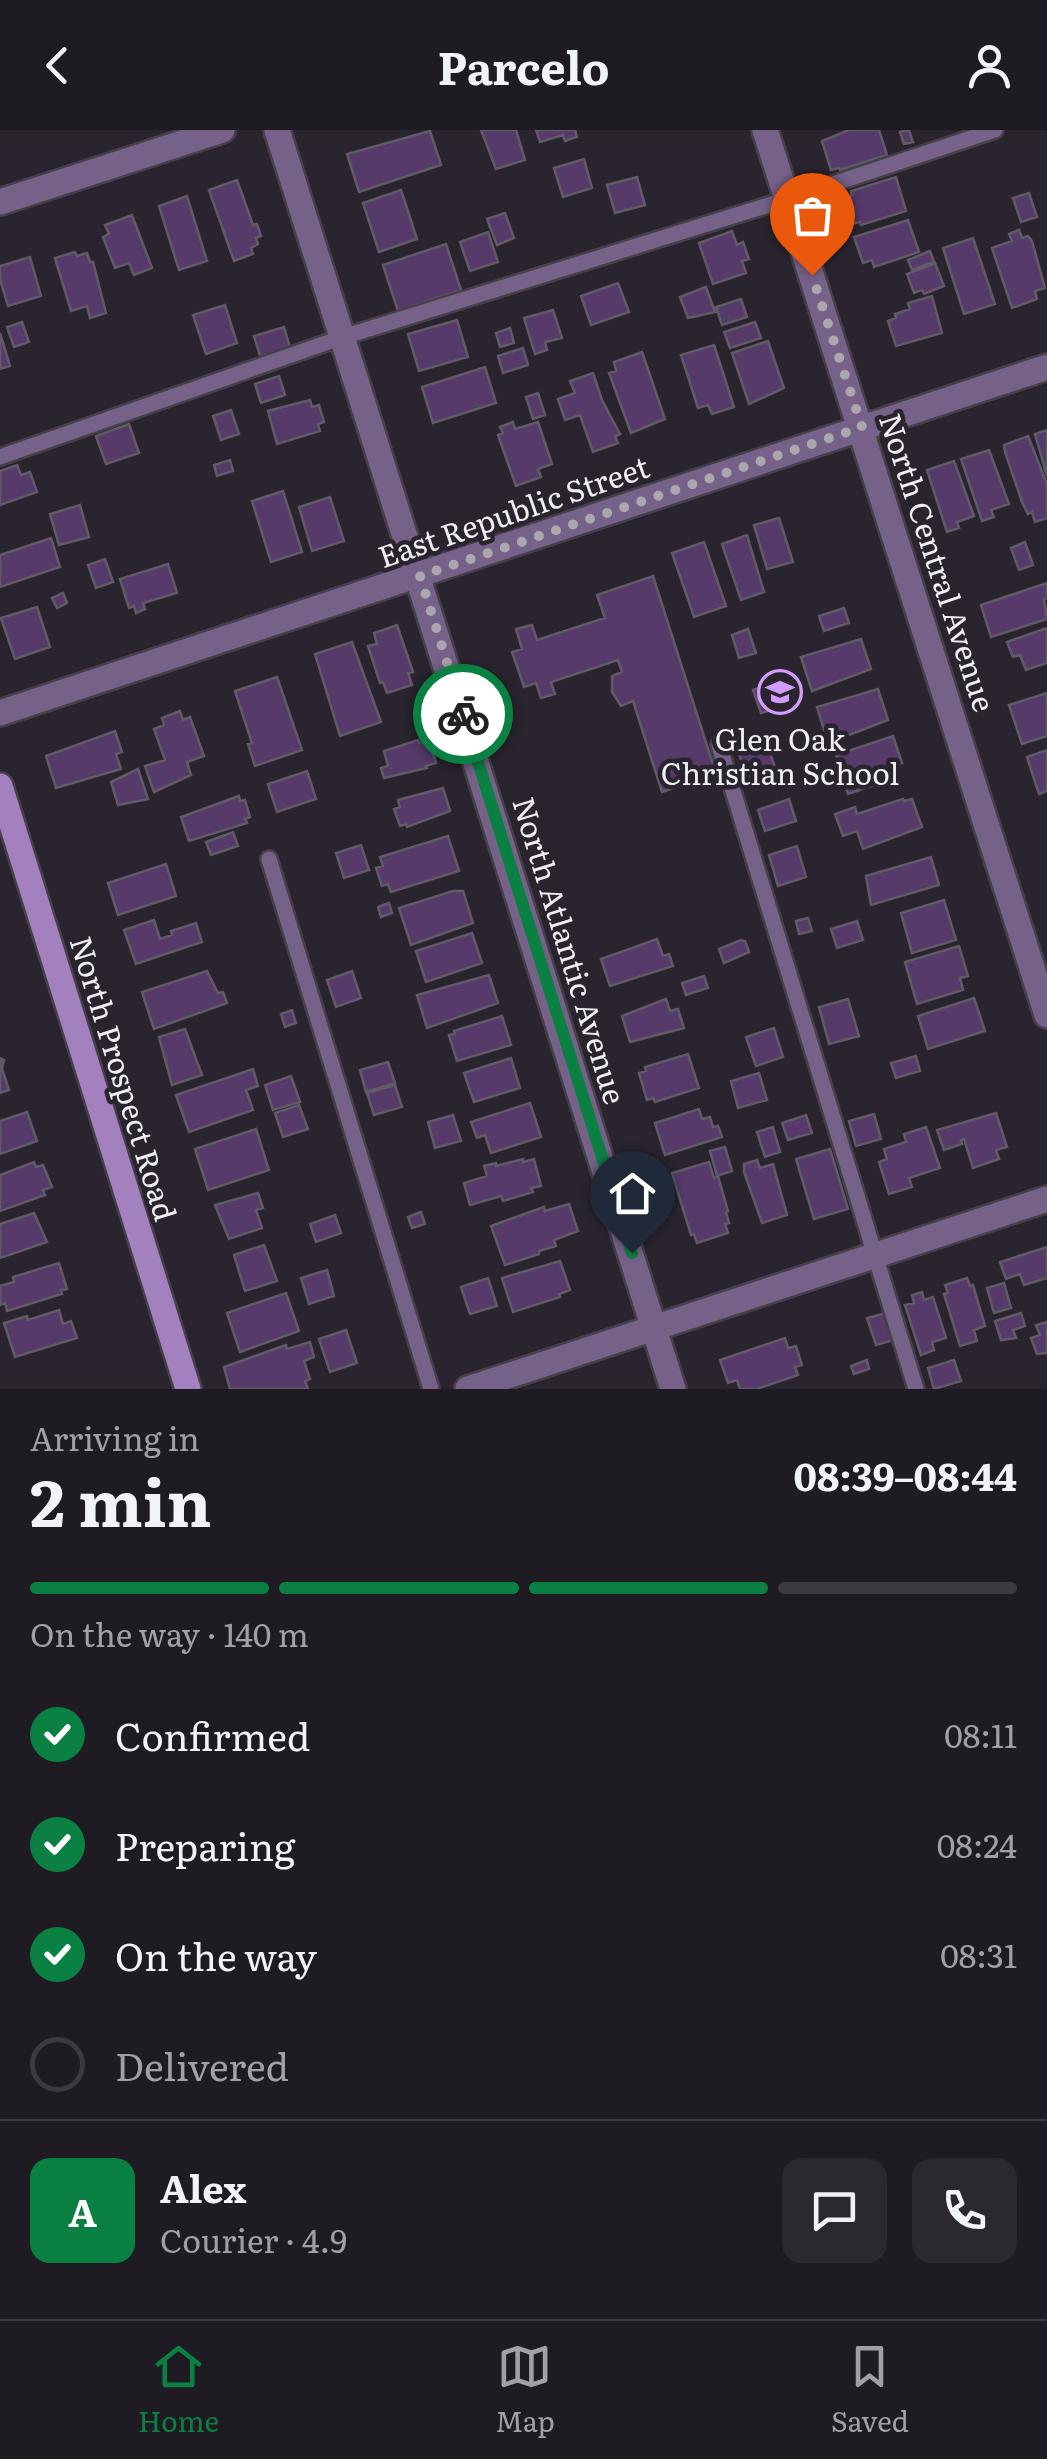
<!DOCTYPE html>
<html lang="en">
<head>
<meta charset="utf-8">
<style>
	body { margin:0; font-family:Literata,serif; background:#2c282f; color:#f1f3f6; height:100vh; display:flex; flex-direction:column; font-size:38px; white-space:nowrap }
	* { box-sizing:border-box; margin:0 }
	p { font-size:32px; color:#a1a1a5 }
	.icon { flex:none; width:55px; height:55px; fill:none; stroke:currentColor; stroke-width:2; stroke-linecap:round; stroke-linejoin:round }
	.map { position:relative; height:1259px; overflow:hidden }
	.details { display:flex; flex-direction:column; background:#1f1b22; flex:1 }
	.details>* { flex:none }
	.pin { position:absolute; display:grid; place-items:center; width:85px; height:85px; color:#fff; margin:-102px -42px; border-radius:50% 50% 50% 0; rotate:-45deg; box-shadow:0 0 10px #0007 }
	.pin .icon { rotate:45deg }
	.courier { position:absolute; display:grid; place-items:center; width:100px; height:100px; margin:-50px; border:8px solid #0b8043; border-radius:50%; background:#fff; color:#222; box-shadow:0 2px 12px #0007 }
	.summary em { font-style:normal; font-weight:700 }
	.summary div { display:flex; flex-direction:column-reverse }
	.summary { display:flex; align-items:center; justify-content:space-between; height:170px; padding:0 30px }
	h1 { font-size:65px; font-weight:700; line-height:75px }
	.bar { display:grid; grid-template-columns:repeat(4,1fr); gap:15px 10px; align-content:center; height:120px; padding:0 30px }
	.bar i { height:12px; border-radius:8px; background:#3c3940 }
	.bar .on { background:#0b8043 }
	.bar p { grid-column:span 4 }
	.line { display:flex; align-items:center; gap:25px; padding:0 30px; border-top:2px solid #3c3940 }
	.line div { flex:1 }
	.round { display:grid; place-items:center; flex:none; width:105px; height:105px; border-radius:20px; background:#2c282f }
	ol { padding:0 30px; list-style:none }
	li { display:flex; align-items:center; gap:30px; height:110px }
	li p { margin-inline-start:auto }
	li .icon { padding:10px; border-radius:50%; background:#0b8043; color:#fff; stroke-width:4 }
	li:last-child { color:#a1a1a5 }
	li i { width:55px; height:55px; border:5px solid #3c3940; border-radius:50% }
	header { display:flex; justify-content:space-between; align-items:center; height:130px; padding:0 30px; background:#1f1b22; font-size:45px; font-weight:700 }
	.tab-bar { display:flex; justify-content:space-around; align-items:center; height:140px; border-top:2px solid #3c3940; background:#1f1b22; font-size:28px; color:#a1a1a5 }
	.tab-bar a { display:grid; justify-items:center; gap:5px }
	.tab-bar .on { color:#0b8043 }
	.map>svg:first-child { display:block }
	.building { fill:#553a6a; stroke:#615b67; stroke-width:2.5 }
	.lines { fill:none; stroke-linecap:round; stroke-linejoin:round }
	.service-casing { stroke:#45404a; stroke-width:20 }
	.minor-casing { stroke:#45404a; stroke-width:30 }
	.tertiary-casing { stroke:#45404a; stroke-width:30 }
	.secondary-casing { stroke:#45404a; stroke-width:30 }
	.service { stroke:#766188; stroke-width:15 }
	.minor { stroke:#766188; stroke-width:25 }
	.tertiary { stroke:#766188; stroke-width:25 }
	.secondary { stroke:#a381bf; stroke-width:25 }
	.done { stroke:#aca7af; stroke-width:10; stroke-dasharray:0 18 }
	.route { stroke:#0b8043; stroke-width:12 }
	.labels { text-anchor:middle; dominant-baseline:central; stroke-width:9; stroke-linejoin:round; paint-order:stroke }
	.street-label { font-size:30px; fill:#f2eef5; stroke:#29242e }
	.poi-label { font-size:30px; fill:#f2eef5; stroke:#29242e }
</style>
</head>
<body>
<header><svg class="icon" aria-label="back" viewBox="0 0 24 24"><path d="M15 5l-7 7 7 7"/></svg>Parcelo<svg class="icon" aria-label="person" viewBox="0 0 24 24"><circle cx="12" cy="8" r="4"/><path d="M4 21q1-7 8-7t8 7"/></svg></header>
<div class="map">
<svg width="1047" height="1259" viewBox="0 0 1047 1259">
	<rect width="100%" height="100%" fill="#29242e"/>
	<path class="building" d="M481 0H516L525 30 496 39Z
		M536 0H575L577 7 565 11 563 5 540 12Z
		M849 0H879L887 25 840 40 839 38 831 40 822 11Z
		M909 0 913 12 904 14 900 2Z
		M430 1 441 35 359 62 347 24Z
		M584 29 592 58 563 67 554 38Z
		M637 47 645 75 615 83 607 55Z
		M896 47 906 81 861 95 860 92 852 94 845 68 852 65 851 61Z
		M237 50 253 95 257 94 261 106 256 108 258 114 251 118 253 124 234 131 209 60Z
		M401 60 417 109 379 122 363 73Z
		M1029 63 1037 87 1021 92 1013 68Z
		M187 66 207 131 179 140 159 76Z
		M505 83 514 108 497 115 487 89Z
		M132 85 152 138 134 145 129 133 115 138 103 107 109 104 105 95Z
		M908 90 919 122 874 137 872 130 863 133 854 107Z
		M1019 100 1022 108 1028 106 1032 111 1045 158 1035 161 1037 169 1012 178 992 118 1012 111 1009 104Z
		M732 101 737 115 743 112 749 129 742 131 746 143 713 154 699 113Z
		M488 102 498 132 470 141 460 112Z
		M973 108 995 174 964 184 943 118Z
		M446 114 461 160 398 181 383 135Z
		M930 121 934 132 912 140 908 130Z
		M75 122 77 126 87 123 90 132H93L106 183 90 188 87 176 71 181 55 128Z
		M30 127 41 166 8 176 0 149V136Z
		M935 133 944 156 924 164 922 160 914 163 907 144Z
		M618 153 629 182 591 195 581 166Z
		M706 157 715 182 688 188 680 167Z
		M932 166 942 203 896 216 888 191 896 188 895 184 910 179 908 173Z
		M741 169 747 187 722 195 716 177Z
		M225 175 237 213 206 224 193 185Z
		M553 180 562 208 545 212 547 220 535 224 524 188Z
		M457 190 468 227 419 241 408 204Z
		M22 192 29 212 14 217 7 197Z
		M755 192 761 208 730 218 724 202Z
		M284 197 291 221 261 229 254 206Z
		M510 198 514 213 500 217 496 203Z
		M0 203 10 236 0 239Z
		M768 211 784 258 749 274 732 223Z
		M714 215 734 277 712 284 708 275 698 278 681 225Z
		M523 218 528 235 503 243 498 226Z
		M642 222 665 289 631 303 609 243 616 241 614 232Z
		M485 237 496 273 433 293 422 257Z
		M593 243 602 270 620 304 615 306 618 313 593 322 580 285 565 290 558 269 575 263 570 251Z
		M279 246 285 265 261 273 255 254Z
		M538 263 545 285 533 289 526 267Z
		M310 270 312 277 319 275 324 292 318 294 320 301 277 314 268 281Z
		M231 280 239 304 221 310 213 286Z
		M513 292 515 299 538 292 552 334 538 339 541 347 516 356 498 305 503 303 500 297Z
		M129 294 139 323 106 334 96 306Z
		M1047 300V346L1035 304Z
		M1028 306 1047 354V388L1035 392 1032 382 1028 384 1022 372 1005 322 1004 315Z
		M989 320 1009 374 991 380 994 387 982 391 961 329Z
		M230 330 233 341 217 346 214 335Z
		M954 331 974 386 957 392 959 398 947 402 927 340Z
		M17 335 21 345 30 342 37 362 0 375V341Z
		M283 361 302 422 271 432 252 371Z
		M330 367 344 411 312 421 299 377Z
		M80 375 89 407 59 415 50 384Z
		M779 388 793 432 767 439 754 395Z
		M747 405 764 462 741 470 722 414Z
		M51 408 60 437 0 457V425Z
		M704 412 726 476 694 487 672 423Z
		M1025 412 1033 435 1019 440 1011 418Z
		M105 429 113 452 96 458 88 435Z
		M168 434 177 463 143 473 145 479 136 483 134 476 129 478 120 449Z
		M653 446 716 644 662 662 633 571 621 576 612 562V546L622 542 618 530 551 552 555 564 541 568 536 553 524 557 512 522 522 519 516 499 532 495 537 510 605 488 597 465Z
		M1047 453V468L1044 469 1047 489 991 507 981 475Z
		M63 463 67 473 57 478 52 468Z
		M37 477 50 517 15 529 1 488Z
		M844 478 849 493 824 501 819 486Z
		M397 495 413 542 408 543 412 555 387 563 383 552 380 553 368 516 377 514 374 503Z
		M1047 498V533L1026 540 1020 525 1013 527 1007 512Z
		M748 499 756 523 739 528 732 505Z
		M861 509 871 539 812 561 801 527Z
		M352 512 381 592 340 606 315 524Z
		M277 547 302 620 255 636 248 614 252 613 235 561Z
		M784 549 792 574 761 583 753 560Z
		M878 559 888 590 828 613 817 577Z
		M1047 563V606L1022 614 1009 575Z
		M180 581 183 590 190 587 204 626 187 632 191 645 154 662 145 636 165 630 154 599 164 595 162 588Z
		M115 601 122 622 116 624 121 639 56 658 46 626Z
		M893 606 902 633 892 636 896 648 848 664 836 625Z
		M418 610 419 613 429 610 436 633 426 636 427 638 384 648 381 638 388 636 384 621Z
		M766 611 775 637 747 647 738 621Z
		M1047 620V661L1039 664 1027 627Z
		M138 639 148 669 118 675 111 652Z
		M307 641 316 669 277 682 268 654Z
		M443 658 450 681 407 697 406 694 400 696 394 679 400 677 398 670Z
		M239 666 240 671 245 670 250 687 245 689 247 693 189 711 181 687Z
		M789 669 796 691 765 701 758 680Z
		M903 669 904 671 912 669 922 697 863 719 857 701 843 706 835 684 855 677 857 684Z
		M233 702 238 716 211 725 206 712Z
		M448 706 459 741 391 762 388 754 382 756 376 738 383 736 380 727Z
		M361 715 369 740 344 748 336 723Z
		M797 716 806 747 778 756 769 725Z
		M931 727 939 755 871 775 866 746Z
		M166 734 176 766 118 785 108 753Z
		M453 761H463L473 793 411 815 399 778Z
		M944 770 956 810 912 823 901 783Z
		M389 773 392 783 381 787 378 777Z
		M808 788 812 801 799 804 796 791Z
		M154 790 160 809 172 805 171 801 196 793 202 812 136 834 124 800Z
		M857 791 863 810 837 818 831 799Z
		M472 803 482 833 426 852 416 821Z
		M657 809 663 826 669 824 673 836 610 856 601 829Z
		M741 810 745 811 749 822 724 833 719 819Z
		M959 816 968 846 960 848 963 860 917 874 905 832Z
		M207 841 218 863 223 862 227 873 154 899 142 862Z
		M352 841 361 868 336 877 327 850Z
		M489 845 498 873 427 898 417 865Z
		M704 846 708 858 686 865 682 853Z
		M974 868 985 901 928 919 918 886Z
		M666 869 670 881 678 879 684 898 630 912 622 886Z
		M848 869 859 906 829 914 819 877Z
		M292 880 296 893 285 897 281 884Z
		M502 886 511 915 457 931 449 905 455 904 454 901Z
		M774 898 783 927 756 936 746 907Z
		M185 899 202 945 172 955 159 907Z
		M688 924 699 958 655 972 653 968 647 970 639 943 646 941 645 937Z
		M916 926 920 941 896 948 891 933Z
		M0 928 4 930 2 939 9 960 0 963Z
		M511 928 520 958 474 972 464 943Z
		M388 932 395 953 366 962 360 940Z
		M253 939 258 956 246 960 253 980 189 1002 176 965Z
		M759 943 767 970 738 978 731 951Z
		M291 946 300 972 273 980 265 955Z
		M395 955 402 977 374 985 367 963Z
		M530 973 541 1007 491 1023 485 1005 477 1008 471 992Z
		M299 975 308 999 283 1007 275 983Z
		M699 979 702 989 710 987 713 997 718 996 722 1007 665 1025 655 993Z
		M27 982 37 1011 0 1024V991Z
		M996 983 1007 1017 996 1020 999 1029 973 1038 964 1009 961 1010 962 1014 944 1020 937 1000Z
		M874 984 881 1009 856 1016 849 991Z
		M453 985 461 1011 435 1018 428 992Z
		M806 985 812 1003 788 1010 782 993Z
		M773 997 780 1022 765 1027 757 1002Z
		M926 997 940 1038 909 1048 912 1057 889 1064 879 1032 887 1029 884 1019 906 1012 904 1004Z
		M256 999 269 1040 208 1060 195 1019Z
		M725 1017 732 1041 717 1046 710 1021Z
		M830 1019 848 1079 814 1089 796 1029Z
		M523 1029V1032L534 1029 541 1056 531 1058 533 1062 503 1071 501 1066 470 1075 464 1053 487 1046 484 1036 496 1033V1036Z
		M757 1030 760 1038 773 1034 787 1085 762 1093 744 1042V1034Z
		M34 1032 36 1037 43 1035 52 1057 43 1060 45 1065 0 1081V1045Z
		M709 1032 714 1048 718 1046 728 1081 726 1082 729 1093 725 1094 728 1103 697 1113 694 1104 691 1105 672 1043Z
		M258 1063 263 1078 256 1080 262 1098 229 1109 215 1075Z
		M569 1074 578 1101 554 1110 556 1116 539 1121V1124L505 1135 491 1096 544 1077 545 1081Z
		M421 1082 425 1094 412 1098 408 1087Z
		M34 1083 47 1112 0 1128V1094Z
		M335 1085 341 1103 316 1112 310 1094Z
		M264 1115 277 1151 245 1161 234 1125Z
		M1047 1117V1148L1024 1155 1020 1144 1006 1149 1000 1132Z
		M560 1131 570 1160 559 1164 560 1167 513 1182 502 1148Z
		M59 1133 67 1159 61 1160 62 1164 7 1181 5 1173 0 1175V1156L14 1152 13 1147Z
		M327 1140 334 1166 309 1174 301 1148Z
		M488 1148 497 1176 470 1184 461 1157Z
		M967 1148 970 1156 973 1155 985 1196 974 1200 977 1211 960 1216 944 1164 948 1163 945 1155Z
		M1004 1153 1011 1178 994 1183 987 1158Z
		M922 1162 924 1170 933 1167 946 1208 932 1212 934 1220 921 1225 905 1175 914 1173 912 1165Z
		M286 1163 299 1201 240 1222 227 1183Z
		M59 1180 63 1194 71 1191 77 1208 15 1227 4 1193 27 1186 28 1190Z
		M886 1183 894 1210 876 1215 867 1188Z
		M1021 1183 1025 1196 1013 1200 1016 1208 1001 1210 995 1191Z
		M1047 1192V1223L1037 1224 1031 1208 1040 1205 1036 1195Z
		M346 1200 357 1233 330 1242 319 1209Z
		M785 1208 788 1218 796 1216 802 1235 795 1237 798 1245 757 1259H740L737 1250 728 1253 720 1230Z
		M310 1212 314 1227 304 1231 310 1249 305 1251 308 1259H230L224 1237 286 1215 287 1219Z
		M867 1230 869 1239 854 1244 851 1236Z
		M954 1230 961 1251 934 1259 928 1238Z"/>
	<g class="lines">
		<g class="service-casing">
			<path id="service" d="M0 327 343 207 788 69 995 0
				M719 615 916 1259
				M269 729 431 1259"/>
		</g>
		<g class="minor-casing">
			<path id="minor" d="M277 0 673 1259
				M765 0 1047 885
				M0 583 1047 237
				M468 1259 1047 1069"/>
		</g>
		<g class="tertiary-casing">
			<path id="tertiary" d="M0 72 222 0"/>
		</g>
		<g class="secondary-casing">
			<path id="secondary" d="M0 656 188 1259"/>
		</g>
		<use href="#service" class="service"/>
		<use href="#minor" class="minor"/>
		<use href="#tertiary" class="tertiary"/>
		<use href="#secondary" class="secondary"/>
	</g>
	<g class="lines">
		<path class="done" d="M463 584 420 446 862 297 812 145"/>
		<path class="route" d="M463 584 632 1123"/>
	</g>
	<defs>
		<g id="school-ring" transform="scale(2.25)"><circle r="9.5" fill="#29242e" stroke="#d29cfd" stroke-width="1.5"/><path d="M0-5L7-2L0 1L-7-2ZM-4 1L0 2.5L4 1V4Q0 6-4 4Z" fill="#d29cfd"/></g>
	</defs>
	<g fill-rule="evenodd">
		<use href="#school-ring" x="780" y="562"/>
	</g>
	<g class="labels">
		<g class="street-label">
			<text transform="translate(513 380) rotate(-19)">East Republic Street</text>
			<text transform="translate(939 432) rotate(72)">North Central Avenue</text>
			<text transform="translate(571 820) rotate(73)">North Atlantic Avenue</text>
			<text transform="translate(125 948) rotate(73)">North Prospect Road</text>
		</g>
		<g class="poi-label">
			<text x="780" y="608">Glen Oak<tspan x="780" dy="34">Christian School</tspan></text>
		</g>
	</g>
</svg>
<div class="pin" style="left:812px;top:145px;background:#ea580c"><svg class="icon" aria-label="bag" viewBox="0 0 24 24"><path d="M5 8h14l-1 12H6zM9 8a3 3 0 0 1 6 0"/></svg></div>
<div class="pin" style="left:632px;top:1123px;background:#1f2937"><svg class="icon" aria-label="home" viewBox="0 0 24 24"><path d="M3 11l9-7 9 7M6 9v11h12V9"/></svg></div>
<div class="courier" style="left:463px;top:584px"><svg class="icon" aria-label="bike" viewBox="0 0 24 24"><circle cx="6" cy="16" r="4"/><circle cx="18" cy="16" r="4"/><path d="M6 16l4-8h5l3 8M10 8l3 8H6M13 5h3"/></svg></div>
</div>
<section class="details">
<div class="summary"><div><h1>2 min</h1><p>Arriving in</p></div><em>08:39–08:44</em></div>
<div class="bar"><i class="on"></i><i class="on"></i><i class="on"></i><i></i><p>On the way · 140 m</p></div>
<ol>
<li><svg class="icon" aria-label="check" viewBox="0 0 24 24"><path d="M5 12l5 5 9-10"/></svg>Confirmed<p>08:11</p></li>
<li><svg class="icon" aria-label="check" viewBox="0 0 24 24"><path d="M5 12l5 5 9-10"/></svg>Preparing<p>08:24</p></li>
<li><svg class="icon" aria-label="check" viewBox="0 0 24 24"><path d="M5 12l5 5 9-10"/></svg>On the way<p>08:31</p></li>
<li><i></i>Delivered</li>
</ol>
<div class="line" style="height:180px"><b class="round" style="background:#0b8043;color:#fff">A</b><div><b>Alex</b><p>Courier · 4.9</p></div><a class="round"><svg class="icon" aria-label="chat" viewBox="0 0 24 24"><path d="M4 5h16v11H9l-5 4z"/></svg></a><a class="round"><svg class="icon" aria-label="phone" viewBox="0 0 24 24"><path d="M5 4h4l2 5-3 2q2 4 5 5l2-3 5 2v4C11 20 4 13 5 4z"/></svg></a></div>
</section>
<nav class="tab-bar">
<a class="on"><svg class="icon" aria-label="home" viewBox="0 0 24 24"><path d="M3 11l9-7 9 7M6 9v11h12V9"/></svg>Home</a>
<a><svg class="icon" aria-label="map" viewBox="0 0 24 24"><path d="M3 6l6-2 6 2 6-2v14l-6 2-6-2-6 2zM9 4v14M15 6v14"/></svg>Map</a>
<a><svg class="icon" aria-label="saved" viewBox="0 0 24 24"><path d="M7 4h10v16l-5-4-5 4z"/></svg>Saved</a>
</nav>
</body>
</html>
